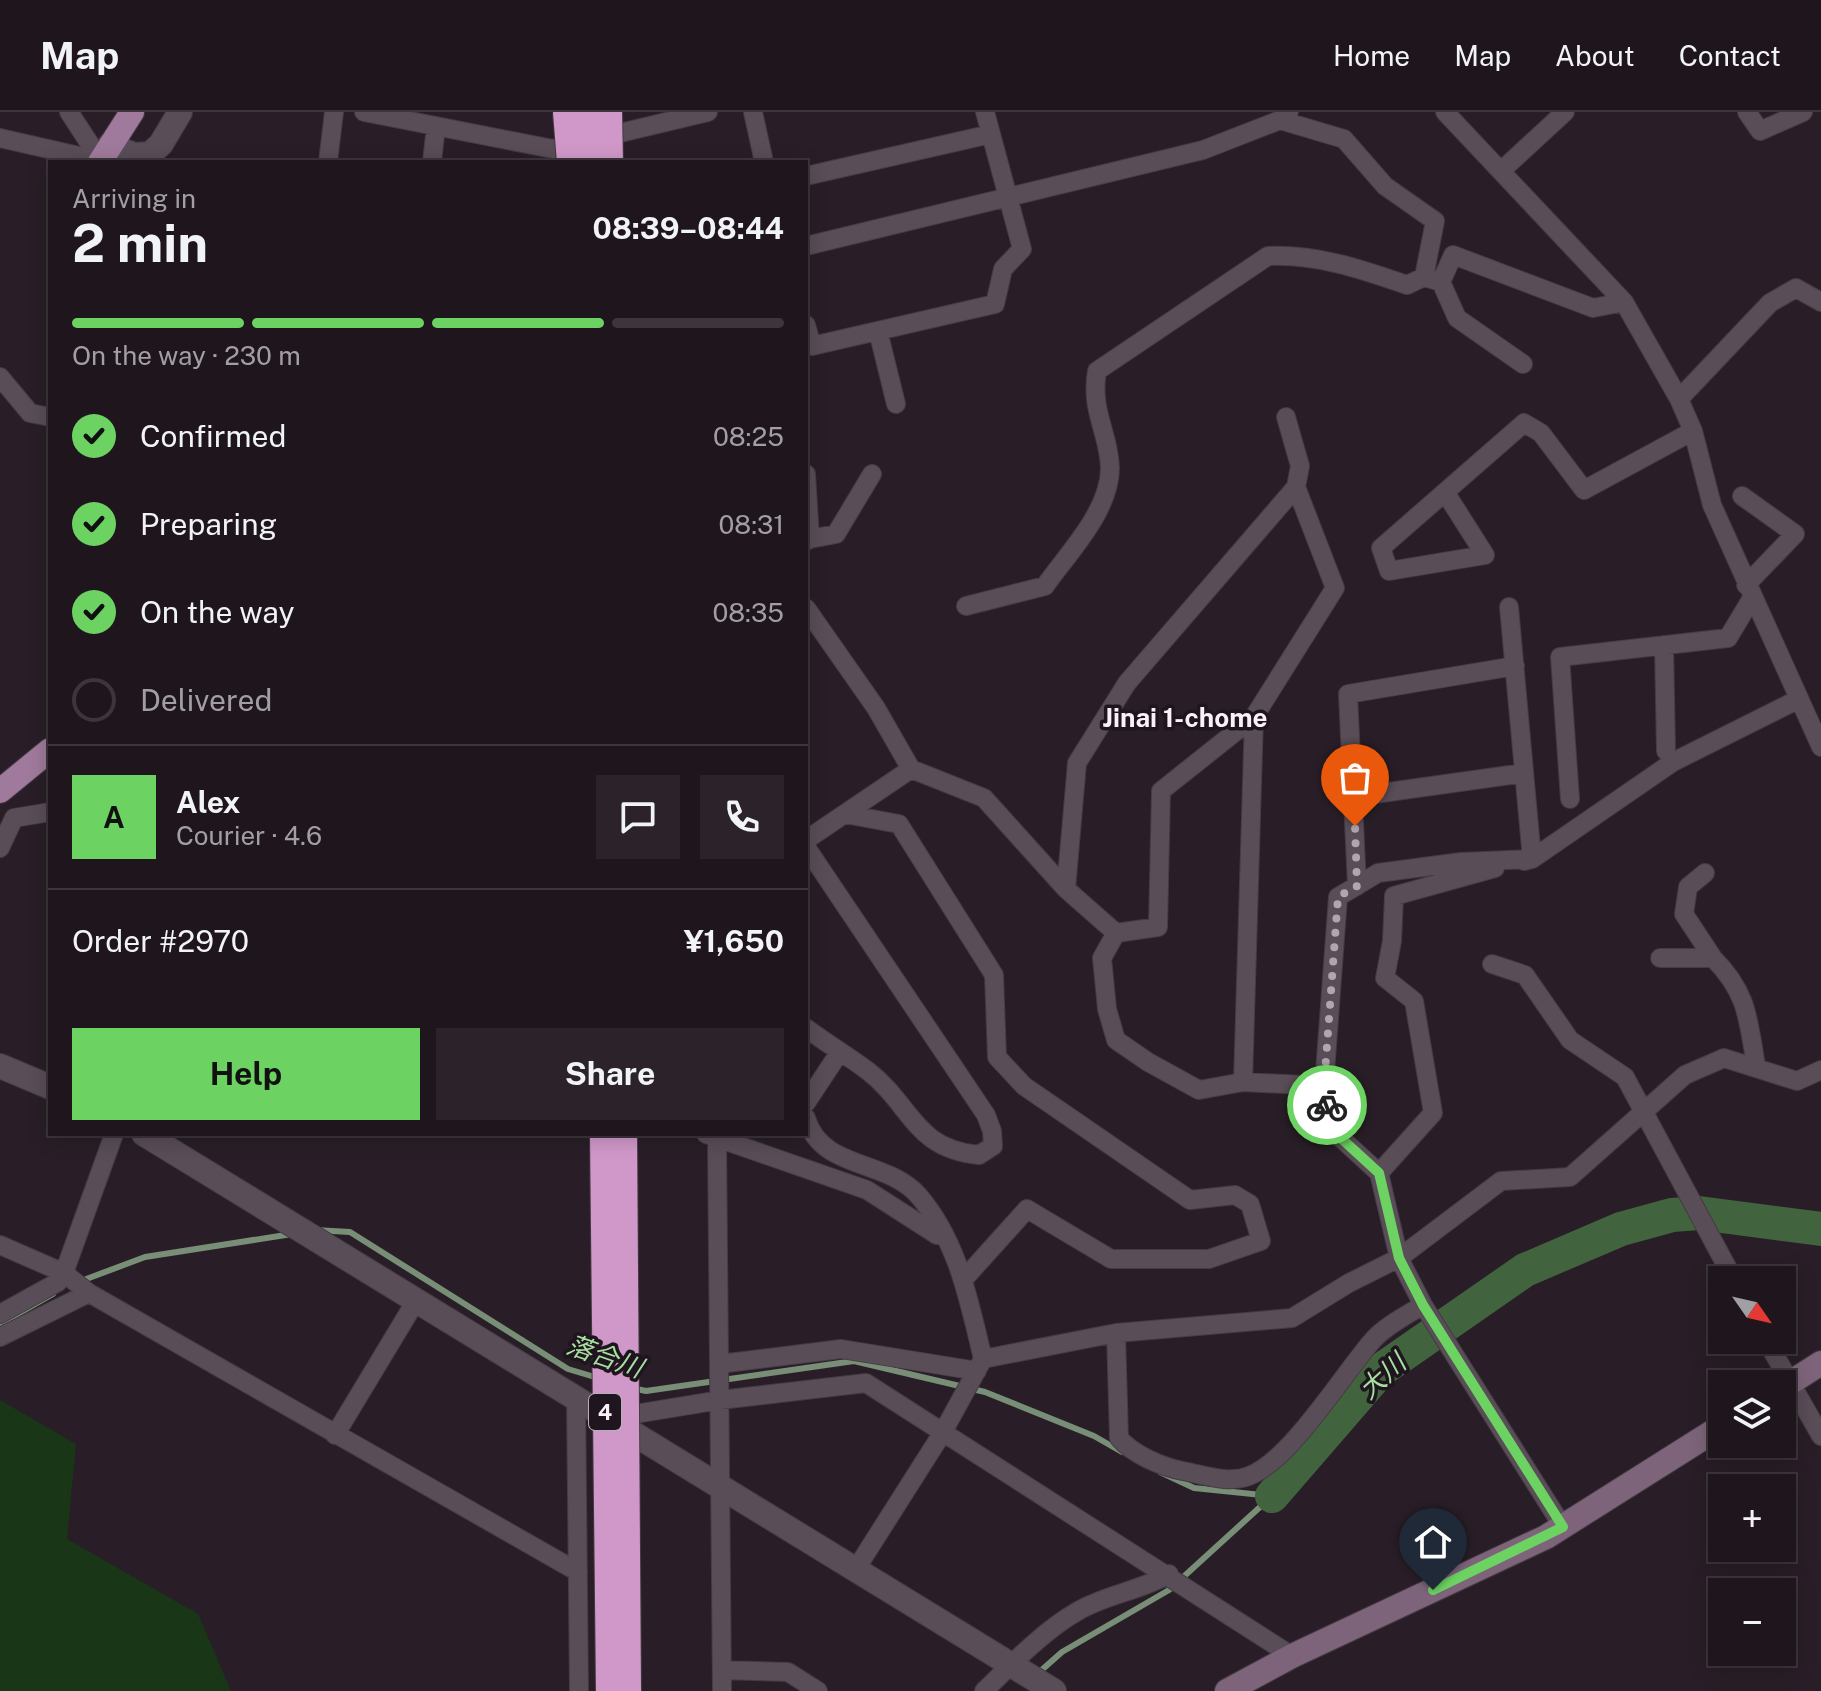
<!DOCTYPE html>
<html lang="en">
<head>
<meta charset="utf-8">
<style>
	body { margin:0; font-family:"Public Sans","Noto Sans JP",sans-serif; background:#2c232a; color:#f1f3f6; height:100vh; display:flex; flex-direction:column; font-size:30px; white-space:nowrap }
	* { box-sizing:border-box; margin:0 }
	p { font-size:26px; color:#a19fa4 }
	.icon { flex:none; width:44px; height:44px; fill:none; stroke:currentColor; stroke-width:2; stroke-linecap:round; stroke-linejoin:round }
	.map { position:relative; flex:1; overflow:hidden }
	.panel { position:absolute; left:48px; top:48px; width:760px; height:976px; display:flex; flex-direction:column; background:#1f161d; border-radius:0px; box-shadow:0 4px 20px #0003,0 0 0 2px #3c353b }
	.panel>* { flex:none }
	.needle { width:52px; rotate:124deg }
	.controls { position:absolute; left:1708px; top:1154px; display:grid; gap:16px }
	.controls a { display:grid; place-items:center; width:88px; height:88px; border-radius:0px; background:#1f161d; box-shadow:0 4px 20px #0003,0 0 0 2px #3c353b; font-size:40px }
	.pin { position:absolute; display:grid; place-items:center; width:68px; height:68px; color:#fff; margin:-82px -34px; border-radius:50% 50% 50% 0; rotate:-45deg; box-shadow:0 0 8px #0007 }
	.pin .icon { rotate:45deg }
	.courier { position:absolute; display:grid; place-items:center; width:80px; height:80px; margin:-40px; border:6px solid #6cd362; border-radius:50%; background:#fff; color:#222; box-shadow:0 2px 10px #0007 }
	.summary em { font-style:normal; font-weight:700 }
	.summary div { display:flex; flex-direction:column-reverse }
	.summary { display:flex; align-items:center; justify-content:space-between; height:136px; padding:0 24px }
	h1 { font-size:52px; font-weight:700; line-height:60px }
	.bar { display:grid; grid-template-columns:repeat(4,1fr); gap:12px 8px; align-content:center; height:96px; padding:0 24px }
	.bar i { height:10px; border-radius:6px; background:#3c353b }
	.bar .current { background:#6cd362 }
	.bar p { grid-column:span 4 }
	.line { display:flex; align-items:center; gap:20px; padding:0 24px; border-top:2px solid #3c353b }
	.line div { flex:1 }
	.round { display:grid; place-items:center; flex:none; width:84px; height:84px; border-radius:0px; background:#2c232a }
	ol { padding:0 24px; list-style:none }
	li { display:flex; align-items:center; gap:24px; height:88px }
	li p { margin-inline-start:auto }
	li .icon { padding:8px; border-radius:50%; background:#6cd362; color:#111; stroke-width:4 }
	li:last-child { color:#a19fa4 }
	li i { width:44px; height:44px; border:4px solid #3c353b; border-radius:50% }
	.button { display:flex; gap:16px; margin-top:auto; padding:16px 24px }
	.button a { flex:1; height:92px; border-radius:0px; background:#6cd362; color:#111; font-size:32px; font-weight:700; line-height:92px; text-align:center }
	.button a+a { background:#2c232a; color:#f1f3f6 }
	header { display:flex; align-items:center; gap:48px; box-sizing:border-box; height:112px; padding:0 40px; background:#1f161d; border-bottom:2px solid #3c353b }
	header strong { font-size:38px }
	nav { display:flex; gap:44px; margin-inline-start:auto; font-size:28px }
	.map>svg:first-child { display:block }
	.green { fill:#193617 }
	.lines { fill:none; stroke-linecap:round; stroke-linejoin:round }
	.stream { stroke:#788e76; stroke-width:6 }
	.river { stroke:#41643e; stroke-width:34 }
	.minor-casing { stroke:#443b43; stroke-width:20 }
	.tertiary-casing { stroke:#443b43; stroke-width:26 }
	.secondary-casing { stroke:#443b43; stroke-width:26 }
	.primary-casing { stroke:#443b43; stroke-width:26 }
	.minor { stroke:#594d58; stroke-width:18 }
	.tertiary { stroke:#594d58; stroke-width:24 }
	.secondary { stroke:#7d647a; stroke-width:24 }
	.primary { stroke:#a07a9c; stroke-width:24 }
	.motorway-bridge-casing { stroke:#443b43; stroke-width:26; stroke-linecap:butt }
	.motorway-bridge { stroke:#d098c9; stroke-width:24 }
	.done { stroke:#b0a7ae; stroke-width:8; stroke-dasharray:0 14.4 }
	.route { stroke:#6cd362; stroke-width:10 }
	.labels { text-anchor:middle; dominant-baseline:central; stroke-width:7; stroke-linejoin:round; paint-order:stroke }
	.shield { fill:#1f151e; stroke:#b8afb6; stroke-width:2 }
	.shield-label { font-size:22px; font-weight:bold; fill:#f9f1f7 }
	.neighbourhood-label { font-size:26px; font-weight:bold; fill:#f9f1f7; stroke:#1f151e }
	.water-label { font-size:26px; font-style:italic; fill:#a8dfa1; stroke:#1f151e }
</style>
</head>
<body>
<header>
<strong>Map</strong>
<nav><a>Home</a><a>Map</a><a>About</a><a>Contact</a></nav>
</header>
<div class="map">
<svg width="1821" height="1579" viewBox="0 0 1821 1579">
	<rect width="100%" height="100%" fill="#291e27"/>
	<path class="green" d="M0 1288 76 1332 67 1427 198 1502 231 1579H0Z"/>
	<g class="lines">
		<path class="stream" d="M315 1118 350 1120 568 1257 598 1266
			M81 1169 145 1145 292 1122
			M0 1212 53 1182
			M632 1276 646 1279 854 1249 985 1280 1094 1324 1122 1340
			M1160 1360 1194 1376 1272 1384
			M1036 1563 1062 1540 1169 1478 1271 1385"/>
		<path class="river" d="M1272 1384 1381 1258 1525 1158 1621 1117 1672 1103 1699 1101 1821 1117"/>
		<g class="minor-casing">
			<path id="minor" d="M69 0 101 49
				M364 0 553 37 708 0
				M753 0 764 50
				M1445 0 1624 190 1679 287 1693 319 1712 393 1821 635
				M1747 0 1760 19 1803 0
				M1280 8 1344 27 1385 74 1435 109 1424 165 1441 170 1453 143 1593 196 1624 190
				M0 26 101 49
				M328 50 334 0
				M432 50 436 14
				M1502 58 1565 0
				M806 64 991 22
				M806 134 1203 38 1280 8 1289 0
				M1441 170 1457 206 1523 252
				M806 213 812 234 995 192 1003 157 1022 137 985 0
				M878 219 896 292
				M0 265 30 301 50 305
				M1679 287 1770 191 1796 176 1821 190
				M1286 305 1300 354 1296 375
				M806 362 810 427 806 429
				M1445 380 1485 443 1389 459 1381 436 1524 311 1541 321 1584 378 1693 319
				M1742 384 1795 422 1746 473
				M810 427 836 422 872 362
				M966 494 1045 474C1068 441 1110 399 1110 356 1109 320 1090 300 1097 259L1268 144C1317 142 1361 157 1407 173L1424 165
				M1509 495 1532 747 1524 749
				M806 496 876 596 911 657 984 686 1066 777 1077 651 1127 571 1296 375 1335 476 1254 605 1243 970 1324 974 1338 785 1378 761 1461 750 1532 747 1673 650 1799 587
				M1664 533 1666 639
				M1353 685 1524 661
				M1570 687 1560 545 1728 526 1752 486
				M845 702 899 712 994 863 997 945 1024 974 1190 1088 1235 1083 1250 1092 1261 1129 1209 1147H1111L1027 1097 963 1168
				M806 728 911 657
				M806 735 986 1003 992 1019 993 1034 979 1043C914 1037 912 993 868 959 848 944 826 931 806 916
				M0 736 14 706 50 700
				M1705 761 1688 775 1684 802 1713 846
				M1357 774 1348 582 1515 554
				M1066 777 1116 821 1158 815 1161 679 1254 605
				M1116 821 1102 846 1107 897 1116 928 1148 950 1199 978 1243 970
				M1660 846H1713C1748 881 1748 907 1756 954
				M1492 852 1525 863 1570 928 1625 965 1734 1168
				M1324 974 1331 1017 1379 1061 1433 1001 1414 889 1385 866 1392 829 1394 784 1495 756
				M806 991 839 941
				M806 1006C821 1058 886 1047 918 1083 958 1129 969 1189 983 1247L943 1320 856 1457
				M706 1022 867 1078 937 1123
				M717 1028 722 1579
				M1379 1061 1399 1146 1423 1193 1563 1415
				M0 1133 64 1161 89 1181 578 1460
				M0 1202 58 1170 64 1161 114 1022
				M1116 1221 1119 1326C1132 1342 1162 1355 1183 1359 1205 1363 1228 1372 1249 1364 1290 1349 1343 1262 1373 1228 1385 1214 1407 1203 1423 1193
				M0 1225 89 1181
				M1766 1228 1821 1324
				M983 1247 1116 1221 1292 1206 1349 1171 1399 1146 1501 1069 1570 1065 1685 963 1724 946 1797 969 1821 958
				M719 1252 841 1237 977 1259
				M576 1284 579 1579
				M617 1305 720 1288 866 1271 1292 1544
				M335 1323 417 1187
				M722 1558 788 1560 818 1579
				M984 1579C1013 1551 1043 1519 1078 1499 1107 1482 1140 1479 1169 1462"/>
		</g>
		<g class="tertiary-casing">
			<path id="tertiary" d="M110 33 134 43 150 42 161 32 180 0
				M0 954 50 975
				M144 1022 1054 1579"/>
		</g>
		<g class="secondary-casing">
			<path id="secondary" d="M1782 1276 1821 1251
				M1227 1579 1292 1544 1546 1425 1722 1314"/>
		</g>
		<g class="primary-casing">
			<path id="primary" d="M100 50 132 0
				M0 679 50 638"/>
		</g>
		<use href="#minor" class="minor"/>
		<use href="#tertiary" class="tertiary"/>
		<use href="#secondary" class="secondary"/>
		<use href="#primary" class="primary"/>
		<g class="motorway-bridge-casing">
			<path id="motorway-bridge" d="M565 0 569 50
				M586 0 587 50
				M610 0 611 50
				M602 1022 608 1579
				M625 1022 629 1579"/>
		</g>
		<use href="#motorway-bridge" class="motorway-bridge"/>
	</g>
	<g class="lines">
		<path class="done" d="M1327 993 1324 974 1338 785 1357 774 1355 714"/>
		<path class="route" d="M1327 993 1331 1017 1379 1061 1399 1146 1423 1193 1563 1415 1433 1478"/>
	</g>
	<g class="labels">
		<rect class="shield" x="589" y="1282" width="32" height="36" rx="6"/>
		<g class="shield-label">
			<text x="605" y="1300">4</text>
		</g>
		<g class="neighbourhood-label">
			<text x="1185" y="605">Jinai 1-chome</text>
		</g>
		<g class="water-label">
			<text transform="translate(605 1244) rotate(19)">落合川</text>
			<text transform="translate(1382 1264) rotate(-42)">大川</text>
		</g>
	</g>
</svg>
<div class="controls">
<a><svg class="needle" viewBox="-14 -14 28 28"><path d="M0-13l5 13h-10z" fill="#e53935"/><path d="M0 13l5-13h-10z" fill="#a19fa4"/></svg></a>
<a><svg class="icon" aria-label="layers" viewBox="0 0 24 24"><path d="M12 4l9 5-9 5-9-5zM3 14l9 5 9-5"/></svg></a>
<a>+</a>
<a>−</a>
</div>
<div class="pin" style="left:1355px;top:714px;background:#ea580c"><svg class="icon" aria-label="bag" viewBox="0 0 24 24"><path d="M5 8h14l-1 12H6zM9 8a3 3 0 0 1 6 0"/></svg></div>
<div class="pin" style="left:1433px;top:1478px;background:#1f2937"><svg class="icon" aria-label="home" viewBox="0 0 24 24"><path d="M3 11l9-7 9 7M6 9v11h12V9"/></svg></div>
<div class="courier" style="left:1327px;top:993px"><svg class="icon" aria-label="bike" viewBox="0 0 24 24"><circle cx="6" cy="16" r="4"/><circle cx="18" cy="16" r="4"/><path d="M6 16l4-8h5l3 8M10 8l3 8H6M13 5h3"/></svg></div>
<section class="panel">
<div class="summary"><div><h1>2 min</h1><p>Arriving in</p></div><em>08:39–08:44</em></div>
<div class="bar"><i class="current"></i><i class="current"></i><i class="current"></i><i></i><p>On the way · 230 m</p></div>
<ol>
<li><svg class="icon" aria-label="check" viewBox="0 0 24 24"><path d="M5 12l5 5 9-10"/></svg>Confirmed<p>08:25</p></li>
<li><svg class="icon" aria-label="check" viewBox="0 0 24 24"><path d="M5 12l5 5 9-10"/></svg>Preparing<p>08:31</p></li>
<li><svg class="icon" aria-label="check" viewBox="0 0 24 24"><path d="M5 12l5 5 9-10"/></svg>On the way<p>08:35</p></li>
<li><i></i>Delivered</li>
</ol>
<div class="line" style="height:144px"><b class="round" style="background:#6cd362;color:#111">A</b><div><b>Alex</b><p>Courier · 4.6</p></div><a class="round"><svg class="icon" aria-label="chat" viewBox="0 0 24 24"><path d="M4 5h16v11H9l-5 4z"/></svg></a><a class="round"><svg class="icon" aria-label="phone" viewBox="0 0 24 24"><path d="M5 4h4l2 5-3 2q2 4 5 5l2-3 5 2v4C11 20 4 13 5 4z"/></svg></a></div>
<div class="line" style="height:104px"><div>Order #2970</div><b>¥1,650</b></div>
<div class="button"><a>Help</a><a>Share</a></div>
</section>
</div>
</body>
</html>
